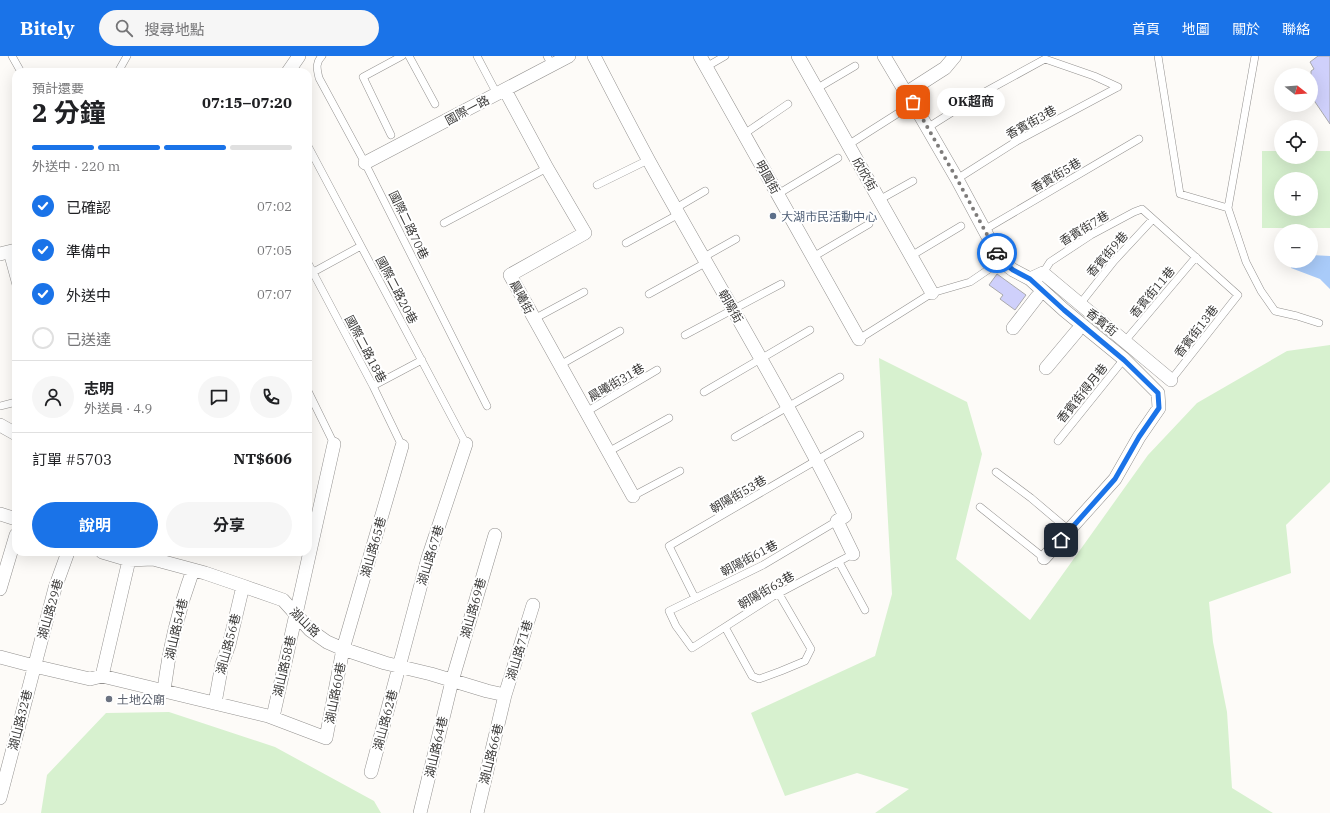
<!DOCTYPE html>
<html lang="zh-TW">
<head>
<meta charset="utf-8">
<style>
	body { margin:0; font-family:"IBM Plex Serif","Noto Sans TC",serif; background:#f6f6f6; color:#202124; height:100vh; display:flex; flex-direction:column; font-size:15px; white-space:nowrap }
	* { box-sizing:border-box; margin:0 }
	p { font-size:13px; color:#757577 }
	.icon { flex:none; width:22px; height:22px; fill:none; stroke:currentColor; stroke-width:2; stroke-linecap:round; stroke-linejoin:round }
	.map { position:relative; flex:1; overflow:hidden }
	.drawer { position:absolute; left:12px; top:12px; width:300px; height:488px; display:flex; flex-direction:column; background:#fff; border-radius:12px; box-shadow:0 4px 16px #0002 }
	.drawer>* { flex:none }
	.needle { width:26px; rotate:107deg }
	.fabs { position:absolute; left:1274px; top:12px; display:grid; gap:8px }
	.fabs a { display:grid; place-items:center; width:44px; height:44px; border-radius:50%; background:#fff; box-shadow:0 4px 16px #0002; font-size:20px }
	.pin { position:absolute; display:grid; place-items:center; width:34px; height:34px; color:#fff; margin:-17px; border-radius:8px; box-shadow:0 2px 6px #0006 }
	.courier { position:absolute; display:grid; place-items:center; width:40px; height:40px; margin:-20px; border:3px solid #1a73e8; border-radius:50%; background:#fff; color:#222; box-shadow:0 1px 5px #0007 }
	.bubble { position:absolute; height:28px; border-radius:14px; background:#fff; box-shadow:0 4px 16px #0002; font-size:13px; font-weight:700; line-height:28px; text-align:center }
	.summary em { font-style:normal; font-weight:700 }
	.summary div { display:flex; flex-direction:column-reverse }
	.summary { display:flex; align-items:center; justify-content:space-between; height:68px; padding:0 20px }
	h1 { font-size:26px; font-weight:700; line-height:30px }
	.bar { display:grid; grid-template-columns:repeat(4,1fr); gap:6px 4px; align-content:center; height:48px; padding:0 20px }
	.bar i { height:5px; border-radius:3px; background:#e0e0e0 }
	.bar .current { background:#1a73e8 }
	.bar p { grid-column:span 4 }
	.line { display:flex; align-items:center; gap:10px; padding:0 20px; border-top:1px solid #e0e0e0 }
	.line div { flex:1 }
	.round { display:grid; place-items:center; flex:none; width:42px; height:42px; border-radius:21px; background:#f6f6f6 }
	ol { padding:0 20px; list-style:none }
	li { display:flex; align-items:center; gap:12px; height:44px }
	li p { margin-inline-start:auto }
	li .icon { padding:4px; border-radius:50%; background:#1a73e8; color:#fff; stroke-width:4 }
	li:last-child { color:#757577 }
	li i { width:22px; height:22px; border:2px solid #e0e0e0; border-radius:50% }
	.button { display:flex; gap:8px; margin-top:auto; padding:8px 20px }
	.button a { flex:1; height:46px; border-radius:24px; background:#1a73e8; color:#fff; font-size:16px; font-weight:700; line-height:46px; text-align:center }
	.button a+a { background:#f6f6f6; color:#202124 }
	header { display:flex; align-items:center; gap:24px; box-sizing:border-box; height:56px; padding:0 20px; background:#1a73e8; color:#fff }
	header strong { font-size:19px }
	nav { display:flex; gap:22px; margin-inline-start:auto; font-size:14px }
	.search { width:280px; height:36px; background:#f6f6f6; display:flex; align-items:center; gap:10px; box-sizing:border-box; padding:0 14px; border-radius:22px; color:#757577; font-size:15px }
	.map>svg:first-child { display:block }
	.green { fill:#d7f1cf; fill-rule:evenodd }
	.water { fill:#a9cbf9 }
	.building { fill:#cfd0fb; stroke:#a9a9ac }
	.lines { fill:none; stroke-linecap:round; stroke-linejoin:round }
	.lane-casing { stroke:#93918f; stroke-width:8 }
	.street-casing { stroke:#93918f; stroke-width:14 }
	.lane { stroke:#fff; stroke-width:7 }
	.street { stroke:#fff; stroke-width:13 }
	.done { stroke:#7e7c7b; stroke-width:4; stroke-dasharray:0 7.2 }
	.route { stroke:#1a73e8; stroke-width:5 }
	.service-dot { fill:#5c6f8a; stroke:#fff; stroke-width:1.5 }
	.worship-dot { fill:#6b7280; stroke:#fff; stroke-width:1.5 }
	.labels { text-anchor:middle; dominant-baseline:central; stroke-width:4; stroke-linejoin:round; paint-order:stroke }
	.street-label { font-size:12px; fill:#393837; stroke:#fff }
	.service-label { font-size:12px; fill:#4e5e75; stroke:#fff; text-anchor:start }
	.worship-label { font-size:12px; fill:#5b616d; stroke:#fff; text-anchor:start }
</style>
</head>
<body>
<header>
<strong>Bitely</strong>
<div class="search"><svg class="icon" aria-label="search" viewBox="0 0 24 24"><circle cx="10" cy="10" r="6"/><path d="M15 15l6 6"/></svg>搜尋地點</div>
<nav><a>首頁</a><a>地圖</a><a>關於</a><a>聯絡</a></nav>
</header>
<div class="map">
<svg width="1330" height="757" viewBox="0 0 1330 757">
	<rect width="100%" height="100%" fill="#fdfbf8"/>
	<path class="green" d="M1262 95H1281V101H1311V95H1330V172H1262ZM1281 123H1311V153H1281Z
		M1330 289V426L1286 469 1291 517 1209 546 1213 586 1227 656 1232 732 1273 757H875L909 733 857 717 785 740 751 657 875 600 892 538 879 302 967 346 982 398 956 503 1030 564 1148 399 1197 347 1287 295Z
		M169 656 275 691 374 745 381 757H41L47 719 106 657Z"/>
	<path class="water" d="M1311 199 1330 200V233L1320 223 1291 212 1292 205H1311Z"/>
	<path class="building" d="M1318 0H1330V68L1311 40V15L1314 13 1310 6Z
		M997 218 1026 239 1015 254 1000 243 1003 239 989 229Z"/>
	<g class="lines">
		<g class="lane-casing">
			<path id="lane" d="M12 0 21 16
				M322 0C315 7 317 13 319 22L365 107 487 350
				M409 0 435 48
				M477 0 497 38
				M547 0 552 9
				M1158 0 1180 138 1228 152 1246 206 1261 235 1275 255 1297 260 1319 267
				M706 11 725 0
				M118 16 127 0
				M816 33 855 10
				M927 72 981 38 1045 3 1094 20 1118 31
				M744 78 788 48
				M391 79 363 21 402 0
				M848 89 900 56
				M308 90 466 388
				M957 123 1017 85 1118 31
				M597 129 648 104
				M778 138 838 102
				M879 144 913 125
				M676 152 705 135
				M1228 152 1255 0
				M444 167 547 112
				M984 174 1139 83
				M626 187 679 158
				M7 196 16 229
				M911 200 961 170
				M704 201 736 183
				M813 201 869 168
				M308 207 373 330 402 390
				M1043 217 1050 206 1091 179 1134 156 1142 153 1238 239 1171 324
				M308 219 361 190
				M649 238 707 206
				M1080 248 1114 205 1153 163
				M534 263 584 236
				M685 279 781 228
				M859 283 932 237 970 226 1001 205
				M1125 285 1196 201
				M560 309 620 275
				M373 330 422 304
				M308 335 334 388
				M704 336 810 274
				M0 350 16 346
				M586 356 657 314
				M735 381 840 321
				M1058 385 1124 303
				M608 396 669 362
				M996 416 1031 442 1070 475
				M633 440 680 415
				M980 451 1044 502
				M837 465 763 509 669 555 676 570 692 592 772 541 853 498
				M839 506 865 554
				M695 542 669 490 860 379
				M725 571 752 620 759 623 781 615 805 605 811 593 779 538"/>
		</g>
		<g class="street-casing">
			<path id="street" d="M594 0C612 35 630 70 649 105 714 223 785 339 845 460L837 465 853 498
				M700 0 859 283
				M798 0 932 237
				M884 0 906 37 945 12 955 0
				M288 16 299 0
				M505 34 547 112 585 177 510 219 633 440
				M906 37 913 47 957 123 1001 205 1013 214 1030 223 1043 217 1171 324
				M365 107 569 0
				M0 198 16 194
				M1030 223 1064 254 1124 303 1158 337 1159 352 1139 381 1115 423 1044 502
				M1013 272 1037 241
				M1046 312 1077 275
				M0 369 16 378
				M0 458 16 463
				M102 496 129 504 153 503 205 517 243 530 283 544 310 574 327 586 343 593 385 607 431 618 487 635 505 639
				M0 533 16 479
				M0 601 34 610 90 623 102 620 268 660 326 682 343 593 402 390
				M102 620 129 504 127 496
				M164 634C169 593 179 552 193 514
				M215 647 222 608 229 589 243 530
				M273 661 334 388
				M371 716 428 502 466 388
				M0 742 55 532 68 496
				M420 757 452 625 495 479
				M477 757 505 639 533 549"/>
		</g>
		<use href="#lane" class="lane"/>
		<use href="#street" class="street"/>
	</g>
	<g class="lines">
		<path class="done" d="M913 46 957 123 997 197"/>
		<path class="route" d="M997 197 1002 205 1013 214 1030 223 1064 254 1124 304 1158 337 1159 352 1139 381 1115 423 1061 484"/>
	</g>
	<circle class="service-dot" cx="773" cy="160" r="4"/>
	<circle class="worship-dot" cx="109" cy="643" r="4"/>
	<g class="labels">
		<g class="street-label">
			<text transform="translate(467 54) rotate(-28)">國際一路</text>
			<text transform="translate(1031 66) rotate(-29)">香賓街3巷</text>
			<text transform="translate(865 118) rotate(60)">欣欣街</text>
			<text transform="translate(1056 119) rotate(-30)">香賓街5巷</text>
			<text transform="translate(768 121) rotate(61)">明圓街</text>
			<text transform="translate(409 169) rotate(64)">國際二路70巷</text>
			<text transform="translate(1084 172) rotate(-31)">香賓街7巷</text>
			<text transform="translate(1107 198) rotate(-49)">香賓街9巷</text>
			<text transform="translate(397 234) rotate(62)">國際二路20巷</text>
			<text transform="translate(1152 236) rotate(-50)">香賓街11巷</text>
			<text transform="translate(522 241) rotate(62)">晨曦街</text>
			<text transform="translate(731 250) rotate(60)">朝陽街</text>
			<text transform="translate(1102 266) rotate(39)">香賓街</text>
			<text transform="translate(1196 275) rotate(-52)">香賓街13巷</text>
			<text transform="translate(366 293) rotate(62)">國際二路18巷</text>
			<text transform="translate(616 326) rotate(-30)">晨曦街31巷</text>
			<text transform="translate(1082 337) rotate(-51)">香賓街得月巷</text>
			<text transform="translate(738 438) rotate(-30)">朝陽街53巷</text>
			<text transform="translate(373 491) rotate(-74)">湖山路65巷</text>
			<text transform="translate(430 499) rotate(-73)">湖山路67巷</text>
			<text transform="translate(749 502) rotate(-28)">朝陽街61巷</text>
			<text transform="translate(766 534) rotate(-30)">朝陽街63巷</text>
			<text transform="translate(473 552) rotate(-74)">湖山路69巷</text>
			<text transform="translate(50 553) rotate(-74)">湖山路29巷</text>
			<text transform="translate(305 566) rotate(44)">湖山路</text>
			<text transform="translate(176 573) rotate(-77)">湖山路54巷</text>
			<text transform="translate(228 588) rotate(-75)">湖山路56巷</text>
			<text transform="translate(519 594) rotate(-73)">湖山路71巷</text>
			<text transform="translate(284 610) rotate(-77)">湖山路58巷</text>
			<text transform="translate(335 637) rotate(-79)">湖山路60巷</text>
			<text transform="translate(20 664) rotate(-76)">湖山路32巷</text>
			<text transform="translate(385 664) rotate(-75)">湖山路62巷</text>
			<text transform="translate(436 691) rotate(-77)">湖山路64巷</text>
			<text transform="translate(491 698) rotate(-76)">湖山路66巷</text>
		</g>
		<g class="service-label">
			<text x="781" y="160">大湖市民活動中心</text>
		</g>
		<g class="worship-label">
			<text x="117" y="643">土地公廟</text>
		</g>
	</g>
</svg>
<div class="fabs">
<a><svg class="needle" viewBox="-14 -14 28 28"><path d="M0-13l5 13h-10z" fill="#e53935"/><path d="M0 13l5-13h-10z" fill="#757577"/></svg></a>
<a><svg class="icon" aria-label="locate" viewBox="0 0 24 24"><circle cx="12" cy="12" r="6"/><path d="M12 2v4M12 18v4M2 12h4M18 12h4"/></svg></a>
<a>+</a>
<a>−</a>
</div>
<div class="pin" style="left:913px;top:46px;background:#ea580c"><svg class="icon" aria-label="bag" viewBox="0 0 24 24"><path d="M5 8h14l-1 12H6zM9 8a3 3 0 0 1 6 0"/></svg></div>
<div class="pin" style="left:1061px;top:484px;background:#1f2937"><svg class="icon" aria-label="home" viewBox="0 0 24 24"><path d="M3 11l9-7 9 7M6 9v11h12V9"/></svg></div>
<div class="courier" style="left:997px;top:197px"><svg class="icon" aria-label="car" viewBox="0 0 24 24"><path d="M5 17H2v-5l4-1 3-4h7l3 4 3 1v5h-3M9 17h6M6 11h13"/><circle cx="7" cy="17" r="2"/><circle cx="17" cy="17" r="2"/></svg></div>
<div class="bubble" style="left:937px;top:32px;width:68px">OK超商</div>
<section class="drawer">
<div class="summary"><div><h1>2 分鐘</h1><p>預計還要</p></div><em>07:15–07:20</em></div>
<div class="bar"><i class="current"></i><i class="current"></i><i class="current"></i><i></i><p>外送中 · 220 m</p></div>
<ol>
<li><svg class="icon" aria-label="check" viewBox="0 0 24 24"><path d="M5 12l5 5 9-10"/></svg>已確認<p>07:02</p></li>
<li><svg class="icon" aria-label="check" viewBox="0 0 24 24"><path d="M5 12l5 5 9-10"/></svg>準備中<p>07:05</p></li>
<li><svg class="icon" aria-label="check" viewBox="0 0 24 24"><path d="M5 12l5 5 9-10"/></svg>外送中<p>07:07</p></li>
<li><i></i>已送達</li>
</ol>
<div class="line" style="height:72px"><a class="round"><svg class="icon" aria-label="person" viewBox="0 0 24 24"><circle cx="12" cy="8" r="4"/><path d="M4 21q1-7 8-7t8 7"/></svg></a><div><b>志明</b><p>外送員 · 4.9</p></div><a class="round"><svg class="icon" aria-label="chat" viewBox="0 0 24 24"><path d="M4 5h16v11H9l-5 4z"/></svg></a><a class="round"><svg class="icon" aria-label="phone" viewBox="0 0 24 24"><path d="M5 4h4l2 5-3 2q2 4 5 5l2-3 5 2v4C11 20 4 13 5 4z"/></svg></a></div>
<div class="line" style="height:52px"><div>訂單 #5703</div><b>NT$606</b></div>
<div class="button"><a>說明</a><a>分享</a></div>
</section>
</div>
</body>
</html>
